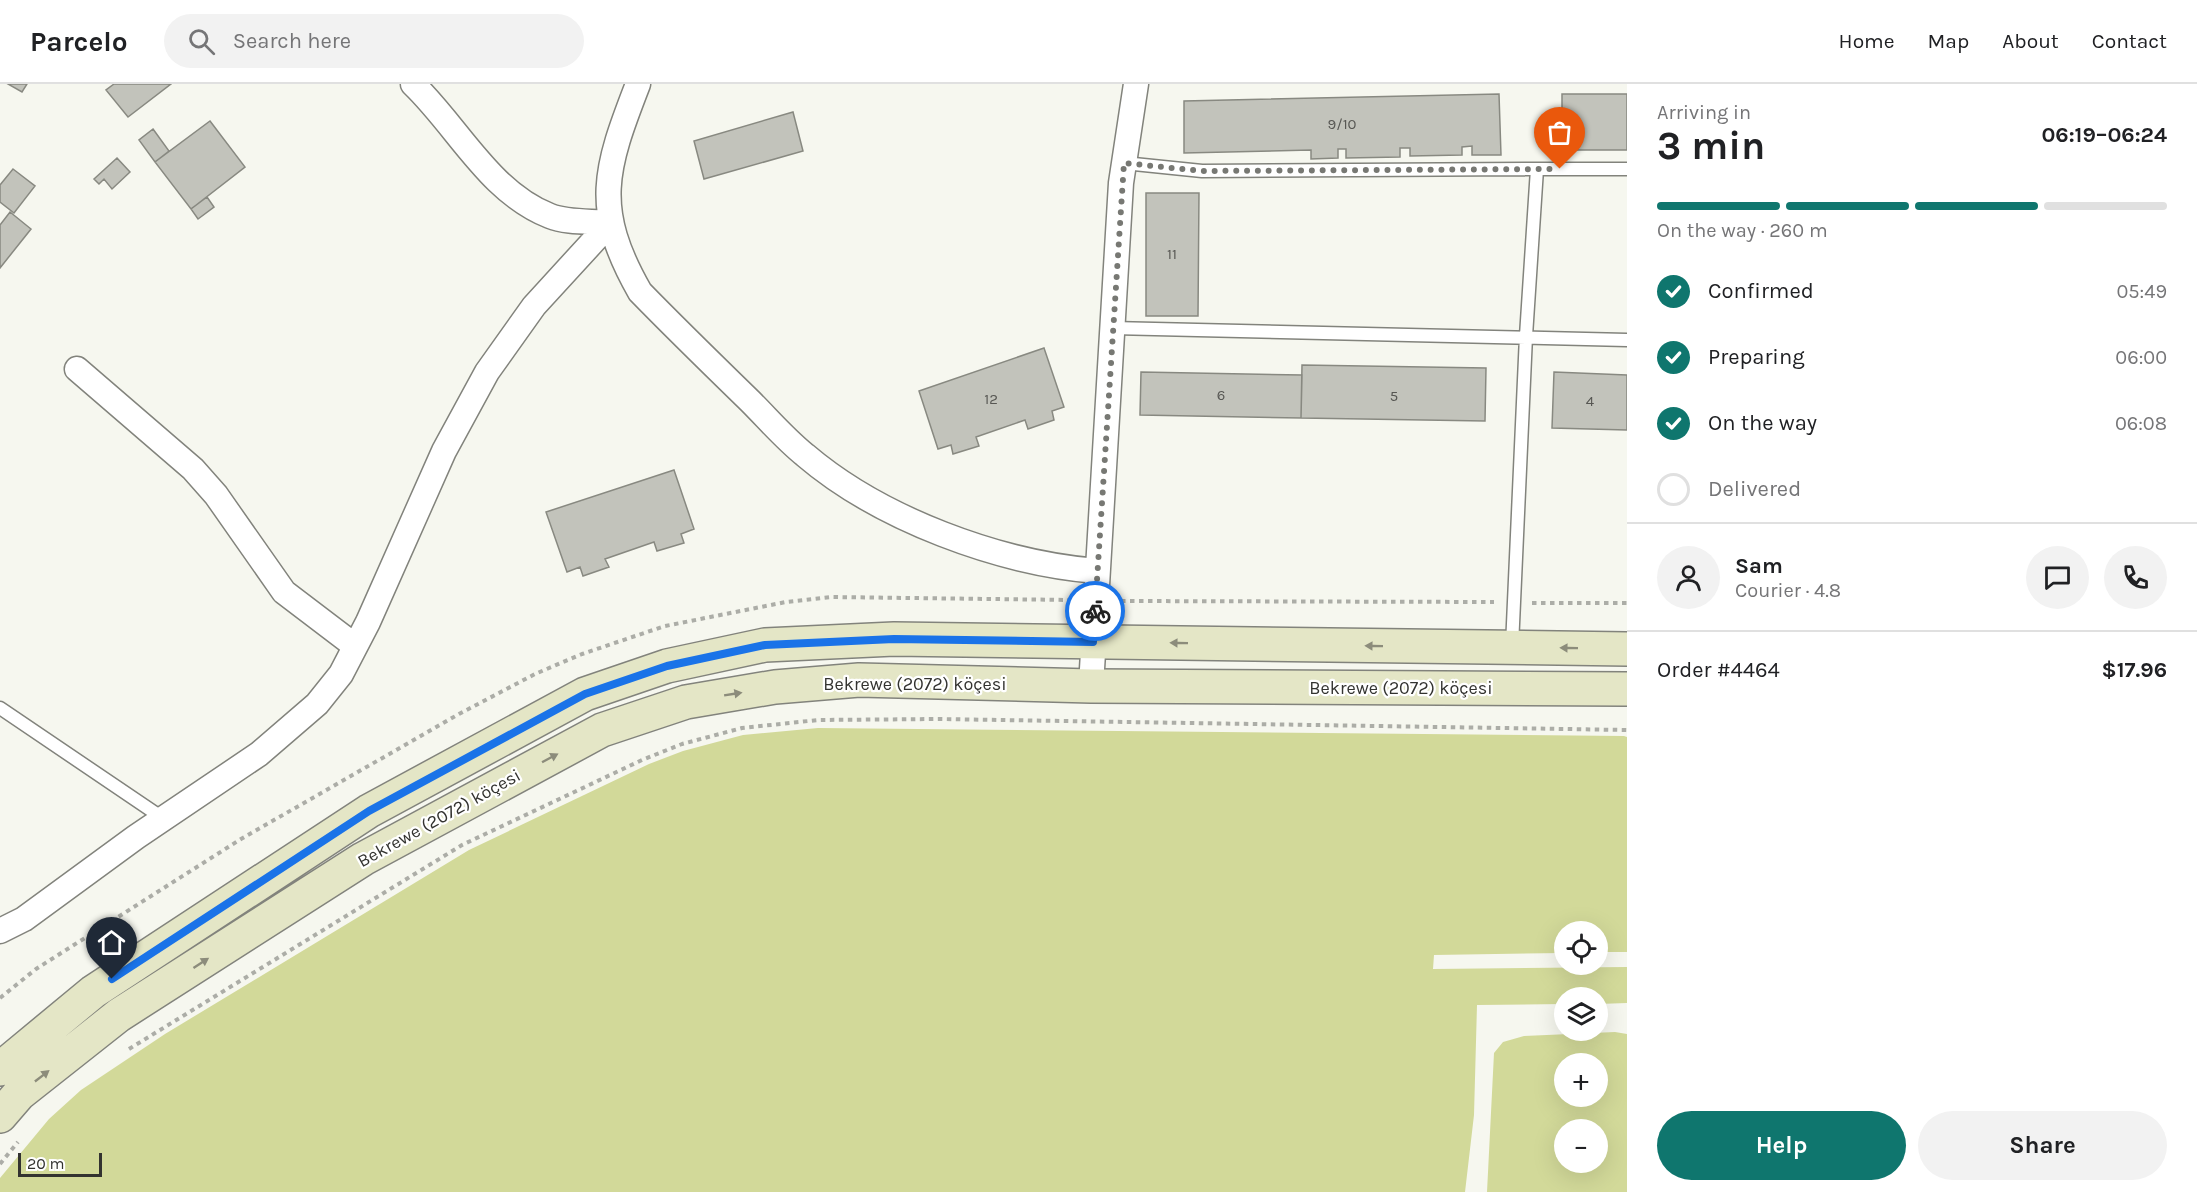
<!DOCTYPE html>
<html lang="en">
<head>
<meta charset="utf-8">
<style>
	body { margin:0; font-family:Karla,sans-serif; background:#f2f2f2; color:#202124; height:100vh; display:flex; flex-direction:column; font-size:22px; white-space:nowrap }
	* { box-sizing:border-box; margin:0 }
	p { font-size:20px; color:#757577 }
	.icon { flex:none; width:33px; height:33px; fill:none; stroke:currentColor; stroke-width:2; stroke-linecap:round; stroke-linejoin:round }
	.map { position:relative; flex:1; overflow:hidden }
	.panel { display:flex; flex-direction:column; background:#fff; width:570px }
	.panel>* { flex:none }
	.fabs { position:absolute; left:1554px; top:837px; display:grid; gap:12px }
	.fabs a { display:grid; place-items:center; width:54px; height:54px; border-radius:50%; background:#fff; box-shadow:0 6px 24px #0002; font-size:30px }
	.scale { position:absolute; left:18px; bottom:15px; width:84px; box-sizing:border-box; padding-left:6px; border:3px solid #333330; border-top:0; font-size:16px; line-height:21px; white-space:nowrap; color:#333330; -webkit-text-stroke:4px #fff; paint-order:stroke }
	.pin { position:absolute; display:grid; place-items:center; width:51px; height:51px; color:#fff; margin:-62px -26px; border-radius:50% 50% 50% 0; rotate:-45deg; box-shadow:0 0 6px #0007 }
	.pin .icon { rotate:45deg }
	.courier { position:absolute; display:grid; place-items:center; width:60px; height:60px; margin:-30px; border:4px solid #1a73e8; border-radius:50%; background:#fff; color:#222; box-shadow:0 2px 8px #0007 }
	.overview em { font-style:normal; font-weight:700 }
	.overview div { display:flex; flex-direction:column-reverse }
	.overview { display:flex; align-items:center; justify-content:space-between; height:102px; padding:0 30px }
	h1 { font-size:39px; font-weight:700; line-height:45px }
	.bar { display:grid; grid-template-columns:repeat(4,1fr); gap:9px 6px; align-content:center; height:72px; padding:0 30px }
	.bar i { height:8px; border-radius:4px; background:#e0e0e0 }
	.bar .selected { background:#0f766e }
	.bar p { grid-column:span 4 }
	.line { display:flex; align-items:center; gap:15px; padding:0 30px; border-top:2px solid #e0e0e0 }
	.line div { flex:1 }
	.round { display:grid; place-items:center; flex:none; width:63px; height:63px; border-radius:32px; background:#f2f2f2 }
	ol { padding:0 30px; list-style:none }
	li { display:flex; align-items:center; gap:18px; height:66px }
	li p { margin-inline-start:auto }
	li .icon { padding:6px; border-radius:50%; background:#0f766e; color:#fff; stroke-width:4 }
	li:last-child { color:#757577 }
	li i { width:33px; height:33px; border:3px solid #e0e0e0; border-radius:50% }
	.action { display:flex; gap:12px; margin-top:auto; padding:12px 30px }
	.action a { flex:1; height:69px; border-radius:36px; background:#0f766e; color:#fff; font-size:24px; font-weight:700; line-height:69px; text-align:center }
	.action a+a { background:#f2f2f2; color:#202124 }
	header { display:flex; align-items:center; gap:36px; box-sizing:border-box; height:84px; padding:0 30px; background:#fff; border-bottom:2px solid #e0e0e0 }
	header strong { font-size:28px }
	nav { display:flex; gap:33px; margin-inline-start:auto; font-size:21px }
	.search { width:420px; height:54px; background:#f2f2f2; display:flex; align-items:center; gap:15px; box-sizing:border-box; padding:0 21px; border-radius:33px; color:#757577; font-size:22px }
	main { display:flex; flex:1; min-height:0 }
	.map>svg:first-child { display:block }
	.green { fill:#d2d999; fill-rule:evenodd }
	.building { fill:#c2c3bb; stroke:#888981; stroke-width:1.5 }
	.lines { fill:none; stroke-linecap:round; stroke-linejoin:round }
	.lane-casing { stroke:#82837c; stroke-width:15 }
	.street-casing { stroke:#82837c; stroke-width:27 }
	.secondary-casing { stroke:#82837c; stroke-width:36 }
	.path { stroke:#acada7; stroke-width:4; stroke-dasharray:4.5 4.5; stroke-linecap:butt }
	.lane { stroke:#fff; stroke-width:12 }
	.street { stroke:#fff; stroke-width:24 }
	.secondary { stroke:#e4e6c6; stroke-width:33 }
	.oneway { fill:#8c8c7b }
	.done { stroke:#777873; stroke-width:6; stroke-dasharray:0 10.8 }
	.route { stroke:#1a73e8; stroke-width:8 }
	.labels { text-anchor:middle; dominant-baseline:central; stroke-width:4.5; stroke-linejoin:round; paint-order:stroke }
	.number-label { font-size:15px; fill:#575753 }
	.street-label { font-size:18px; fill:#333330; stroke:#fff }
</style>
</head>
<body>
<header>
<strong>Parcelo</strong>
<div class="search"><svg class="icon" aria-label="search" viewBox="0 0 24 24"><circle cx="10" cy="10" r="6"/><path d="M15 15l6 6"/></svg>Search here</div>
<nav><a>Home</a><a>Map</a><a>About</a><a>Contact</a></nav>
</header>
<main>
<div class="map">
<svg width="1627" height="1108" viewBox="0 0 1627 1108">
	<rect width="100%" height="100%" fill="#f6f7ef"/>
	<path class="green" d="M818 644 1624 652 1627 653V868H1598V848H1564V869L1434 871 1433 885 1627 883V919L1598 920V914H1564V920L1477 921 1474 1031 1465 1108H0V1094L49 1035 81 1006 165 950 469 766 649 680 683 667 743 651Z
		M1615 948 1627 950V1108H1487L1494 969 1503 958 1524 952ZM1564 980H1598V1012H1564ZM1564 1046H1598V1078H1564Z"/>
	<path class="building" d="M8 0H27L22 8Z
		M114 0H171L128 33 106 6Z
		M1499 10 1501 71H1472V62L1462 63V71L1410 72V64H1400V73L1346 74V65H1338V74L1311 75V66L1184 69V17Z
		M1562 10H1627V66H1562Z
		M793 28 803 67 704 95 694 57Z
		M210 37 245 83 191 125 155 78Z
		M153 45 169 67 155 78 139 56Z
		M117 74 130 88 112 105 104 95 99 100 94 95Z
		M13 85 35 102 14 129 0 118V101Z
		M1146 109H1199L1198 232H1146Z
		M207 113 214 123 198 135 191 125Z
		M10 128 31 145 0 184V141Z
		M1044 264 1064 323 1052 327 1054 336 1028 345 1025 336 976 353 979 362 953 370 951 361 938 365 919 307Z
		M1302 281 1486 284 1485 337 1301 334Z
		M1141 288 1302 291 1301 334 1140 331Z
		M1554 288 1627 291V346L1552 344Z
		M674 386 694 445 681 450 684 459 657 467 654 458 605 475 609 483 583 492 580 483 567 488 546 428Z"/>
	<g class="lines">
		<g class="lane-casing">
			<path id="lane" d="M1124 79 1202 87 1537 85 1526 252 1512 562
				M1537 85H1627
				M1112 244 1627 256
				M0 624 164 735"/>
		</g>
		<g class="street-casing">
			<path id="street" d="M413 0C458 43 489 108 550 132 567 139 592 137 610 139
				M638 0C605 85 592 124 640 208 676 245 713 281 750 317 768 335 785 355 805 371 880 435 999 479 1097 487
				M77 285 193 385 216 411 284 508 355 562
				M1091 602 1121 99 1136 0
				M0 847 24 835 136 753 259 670 317 620 341 590 368 538 444 367 487 288 534 222 610 139"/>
		</g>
		<g class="secondary-casing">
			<path id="secondary" d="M0 985 93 908 369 727 585 610 667 582 765 561 894 555 1627 565
				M0 1032 19 1010 119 931 363 775 602 646 686 618 775 603 859 596 1091 602 1627 605"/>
		</g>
		<path class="path" d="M1121 517 1494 518
			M1532 519H1627
			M0 914 36 885 241 755 459 630 535 590 582 570 665 542 786 518 831 513 1071 516
			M129 965 462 761 642 676 682 660 742 644 818 636 939 635 1627 646
			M0 1080 18 1058"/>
		<use href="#lane" class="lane"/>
		<use href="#street" class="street"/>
		<use href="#secondary" class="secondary"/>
	</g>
	<defs><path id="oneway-solid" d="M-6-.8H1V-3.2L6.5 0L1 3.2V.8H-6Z" transform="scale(1.5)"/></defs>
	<g class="oneway">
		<use href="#oneway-solid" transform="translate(1179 559) rotate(-179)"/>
		<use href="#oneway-solid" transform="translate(1374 562) rotate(-179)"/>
		<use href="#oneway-solid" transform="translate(1569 564) rotate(-179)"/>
		<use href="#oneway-solid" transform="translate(733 610) rotate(-9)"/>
		<use href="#oneway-solid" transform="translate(550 674) rotate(-28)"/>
		<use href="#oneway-solid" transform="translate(201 879) rotate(-33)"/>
		<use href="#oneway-solid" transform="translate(42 992) rotate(-38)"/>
	</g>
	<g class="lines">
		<path class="done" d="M1095 527 1124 79 1202 87 1560 85"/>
		<path class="route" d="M112 895 369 727 585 610 667 582 765 561 894 555 1093 558 1095 527"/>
	</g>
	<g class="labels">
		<g class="number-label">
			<text x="1342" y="40">9/10</text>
			<text x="1172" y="170">11</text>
			<text x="1221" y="311">6</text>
			<text x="1394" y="312">5</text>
			<text x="991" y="315">12</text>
			<text x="1590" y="317">4</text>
		</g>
		<g class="street-label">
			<text x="915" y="600">Bekrewe (2072) köçesi</text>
			<text x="1401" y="604">Bekrewe (2072) köçesi</text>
			<text transform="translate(439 734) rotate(-29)">Bekrewe (2072) köçesi</text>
		</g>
	</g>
</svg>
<div class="fabs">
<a><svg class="icon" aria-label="locate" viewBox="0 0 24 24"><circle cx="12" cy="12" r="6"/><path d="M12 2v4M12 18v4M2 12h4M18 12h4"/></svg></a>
<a><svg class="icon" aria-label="layers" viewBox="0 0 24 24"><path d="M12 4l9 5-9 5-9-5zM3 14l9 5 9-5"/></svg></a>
<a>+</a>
<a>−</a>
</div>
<div class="scale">20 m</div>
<div class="pin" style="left:1560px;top:85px;background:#ea580c"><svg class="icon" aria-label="bag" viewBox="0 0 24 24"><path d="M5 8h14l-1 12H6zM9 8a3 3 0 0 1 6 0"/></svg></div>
<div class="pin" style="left:112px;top:895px;background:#1f2937"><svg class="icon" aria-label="home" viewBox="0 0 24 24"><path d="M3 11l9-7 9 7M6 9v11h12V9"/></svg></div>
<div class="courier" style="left:1095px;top:527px"><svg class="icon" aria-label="bike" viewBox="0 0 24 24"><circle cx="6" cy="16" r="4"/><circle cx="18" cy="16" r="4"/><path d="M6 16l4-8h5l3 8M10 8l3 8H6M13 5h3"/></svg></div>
</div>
<section class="panel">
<div class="overview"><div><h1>3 min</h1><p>Arriving in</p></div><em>06:19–06:24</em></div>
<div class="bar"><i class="selected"></i><i class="selected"></i><i class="selected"></i><i></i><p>On the way · 260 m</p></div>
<ol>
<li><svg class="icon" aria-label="check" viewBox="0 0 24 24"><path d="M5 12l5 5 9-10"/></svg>Confirmed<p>05:49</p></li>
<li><svg class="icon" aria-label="check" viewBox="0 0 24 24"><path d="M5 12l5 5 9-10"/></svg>Preparing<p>06:00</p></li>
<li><svg class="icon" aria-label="check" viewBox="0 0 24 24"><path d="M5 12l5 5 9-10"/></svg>On the way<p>06:08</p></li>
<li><i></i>Delivered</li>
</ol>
<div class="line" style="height:108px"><a class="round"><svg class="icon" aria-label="person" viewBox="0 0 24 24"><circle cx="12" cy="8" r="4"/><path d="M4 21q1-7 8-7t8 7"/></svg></a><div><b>Sam</b><p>Courier · 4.8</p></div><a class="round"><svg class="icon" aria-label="chat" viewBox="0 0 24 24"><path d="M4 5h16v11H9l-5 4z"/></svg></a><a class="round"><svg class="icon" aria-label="phone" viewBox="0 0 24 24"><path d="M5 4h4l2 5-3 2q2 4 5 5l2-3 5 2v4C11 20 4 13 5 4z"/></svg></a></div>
<div class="line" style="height:78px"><div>Order #4464</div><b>$17.96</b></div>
<div class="action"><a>Help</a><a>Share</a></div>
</section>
</main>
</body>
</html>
